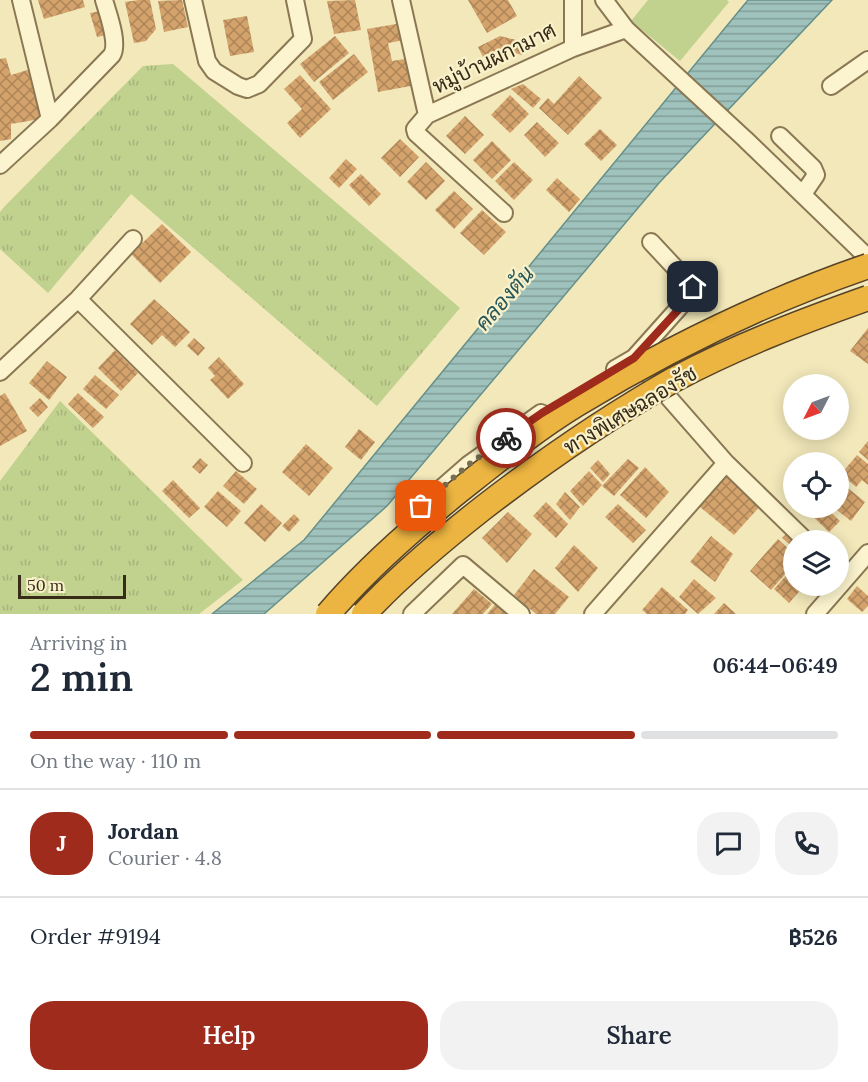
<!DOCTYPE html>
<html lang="en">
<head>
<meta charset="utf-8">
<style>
	body { margin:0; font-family:Lora,Sarabun,serif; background:#f2f2f3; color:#1f2937; height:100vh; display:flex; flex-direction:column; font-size:22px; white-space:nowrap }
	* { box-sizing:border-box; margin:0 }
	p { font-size:20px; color:#747a83 }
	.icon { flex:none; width:33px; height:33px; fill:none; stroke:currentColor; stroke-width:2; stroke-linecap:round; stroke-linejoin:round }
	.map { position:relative; height:614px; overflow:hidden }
	.panel { display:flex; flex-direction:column; background:#fff; flex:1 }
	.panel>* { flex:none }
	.needle { width:39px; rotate:228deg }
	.buttons { position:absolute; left:783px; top:374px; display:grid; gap:12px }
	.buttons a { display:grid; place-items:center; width:66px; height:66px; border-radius:50%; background:#fff; box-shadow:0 3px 15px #0003; font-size:30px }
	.scale { position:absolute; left:18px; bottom:15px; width:108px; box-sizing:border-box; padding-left:6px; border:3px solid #382c19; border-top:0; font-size:16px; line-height:21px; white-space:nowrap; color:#382c19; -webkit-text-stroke:4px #f9f1ca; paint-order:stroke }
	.pin { position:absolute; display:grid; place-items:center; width:51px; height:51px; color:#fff; margin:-26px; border-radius:12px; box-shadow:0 3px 9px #0006 }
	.courier { position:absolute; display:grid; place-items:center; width:60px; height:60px; margin:-30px; border:4px solid #9f2b1d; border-radius:50%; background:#fff; color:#222; box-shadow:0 2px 8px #0007 }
	.overview em { font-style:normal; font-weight:600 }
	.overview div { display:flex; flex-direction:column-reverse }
	.overview { display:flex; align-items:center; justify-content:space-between; height:102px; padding:0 30px }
	h1 { font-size:39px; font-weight:600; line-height:45px }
	.bar { display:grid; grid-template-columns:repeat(4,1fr); gap:9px 6px; align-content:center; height:72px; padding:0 30px }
	.bar i { height:8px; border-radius:4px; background:#e0e1e3 }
	.bar .active { background:#9f2b1d }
	.bar p { grid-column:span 4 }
	.line { display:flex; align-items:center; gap:15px; padding:0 30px; border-top:2px solid #e0e1e3 }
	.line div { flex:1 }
	.round { display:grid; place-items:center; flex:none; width:63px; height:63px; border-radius:24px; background:#f2f2f3 }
	.button { display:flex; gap:12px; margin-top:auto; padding:12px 30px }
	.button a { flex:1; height:69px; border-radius:24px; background:#9f2b1d; color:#fff; font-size:24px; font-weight:600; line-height:69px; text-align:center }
	.button a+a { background:#f2f2f3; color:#1f2937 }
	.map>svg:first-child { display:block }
	.grass { fill:url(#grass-tufts) }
	.garden { fill:#c1d18e }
	.water { fill:url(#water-rules); stroke:#66908b; stroke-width:1.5 }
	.building { fill:url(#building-cross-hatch) }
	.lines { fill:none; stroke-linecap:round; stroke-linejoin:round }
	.minor-casing { stroke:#8a7753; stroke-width:20 }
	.minor { stroke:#fcf4ce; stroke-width:16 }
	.highway-bridge-casing { stroke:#574428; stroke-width:27; stroke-linecap:butt }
	.highway-bridge { stroke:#ecb440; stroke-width:24 }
	.done { stroke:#796e51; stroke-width:6; stroke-dasharray:0 10.8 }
	.route { stroke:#9f2b1d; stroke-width:8 }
	.labels { text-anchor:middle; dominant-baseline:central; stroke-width:4.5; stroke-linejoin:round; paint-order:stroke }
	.street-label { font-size:21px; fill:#382c19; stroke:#f9f1ca }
	.water-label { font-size:22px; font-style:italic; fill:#275759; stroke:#f9f1ca }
</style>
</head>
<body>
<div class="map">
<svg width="868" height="614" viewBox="0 0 868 614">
	<defs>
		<pattern id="grass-tufts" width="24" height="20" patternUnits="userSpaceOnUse" patternTransform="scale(1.5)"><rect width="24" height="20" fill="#c1d18e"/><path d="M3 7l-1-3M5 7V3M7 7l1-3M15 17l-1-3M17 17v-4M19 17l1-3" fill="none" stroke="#a7b47a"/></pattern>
		<pattern id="water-rules" width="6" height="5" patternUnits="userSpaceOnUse" patternTransform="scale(1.5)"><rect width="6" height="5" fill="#9fc2bc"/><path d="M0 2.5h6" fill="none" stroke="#839e98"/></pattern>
		<pattern id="building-cross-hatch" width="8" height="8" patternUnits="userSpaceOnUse" patternTransform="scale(1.5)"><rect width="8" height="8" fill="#d4a36c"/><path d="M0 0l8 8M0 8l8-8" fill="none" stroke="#ad8558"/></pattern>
	</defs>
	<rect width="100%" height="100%" fill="#f2e8ba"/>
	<path class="grass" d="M173 64 460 308 377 406 131 194 48 293 0 249V212L5 206 143 66Z
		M60 401 243 580 199 614H0V481Z"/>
	<path class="garden" d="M648 0H727L729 2 680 61 631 21Z"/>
	<path class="water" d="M748 0H832L659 183 387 506 264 614H212L304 540Z"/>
	<path class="building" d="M38 0H83L85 7 44 19Z
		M139 0H150L156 29 146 41 134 43 125 2Z
		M182 0 188 27 164 32 158 1Z
		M355 0 361 30 334 34 327 1Z
		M468 0H508L517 16 487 33Z
		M101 11 107 35 97 37 90 13Z
		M247 16 254 52 230 56 223 20Z
		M402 23 405 40 388 43 392 61 411 58 416 85 378 92 367 29Z
		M335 36 349 53 314 82 300 64Z
		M500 36 525 42 522 55 499 49 483 57 478 47Z
		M354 54 368 72 333 100 319 82Z
		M6 58 11 75 31 69 40 119 11 124V139L0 141V59Z
		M300 75 331 109 300 138 287 123 302 109 284 89Z
		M579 76 602 98 568 135 539 108 548 98 554 104Z
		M523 84 541 99 533 108 511 89Z
		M510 95 529 114 510 133 491 115Z
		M465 116 484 135 465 154 446 136Z
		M537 122 559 143 545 157 524 135Z
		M600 129 617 145 601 161 584 144Z
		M400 139 419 157 400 177 381 158Z
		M492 141 511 160 492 179 473 160Z
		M346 159 357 169 339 188 329 178Z
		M426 162 445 181 426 200 407 182Z
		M514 162 533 180 514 200 495 181Z
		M361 174 381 194 369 206 349 185Z
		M557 178 580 199 569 212 546 190Z
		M454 191 473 209 454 229 435 210Z
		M482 210 506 232 484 255 460 233Z
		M162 224 191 252 160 283 131 254Z
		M154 299 190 332 175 347 162 335 152 345 130 324Z
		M868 328V364L850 351Z
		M194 338 205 348 198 356 187 346Z
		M115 350 138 373 121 391 98 368Z
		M219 357 244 384 228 399 210 380 215 376 208 368Z
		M47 361 67 377 49 400 29 383Z
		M95 375 119 395 106 409 83 389Z
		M5 393 27 431 0 446V396Z
		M78 393 104 417 93 428 68 404Z
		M40 398 48 407 38 417 29 408Z
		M359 429 375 442 361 460 345 447Z
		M868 441V460L859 452Z
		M306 444 333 468 309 496 282 472Z
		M857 455 868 464V485L862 480 856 487 841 474Z
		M200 458 208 465 200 474 192 467Z
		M628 459 639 468 614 496 602 486Z
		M598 460 610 474 603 482 590 468Z
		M645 467 669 492 646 518 620 495Z
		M727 468 763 503 734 535 694 502Z
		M236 471 257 489 244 504 223 486Z
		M589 471 602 485 583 506 570 491Z
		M173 480 200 508 189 518 162 491Z
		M838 480 865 502 851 521 833 507H838Z
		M218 491 241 511 227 527 204 507Z
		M565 492 580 507 570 520 556 504Z
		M546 502 568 524 556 538 533 516Z
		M261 504 282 523 265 542 244 523Z
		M618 504 646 530 633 543 605 517Z
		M806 507H825L840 521 829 532 804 508Z
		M508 512 532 534 507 563 482 538Z
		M294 514 300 520 289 532 282 526Z
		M791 529 794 540V548L782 538Z
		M711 536 733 554 715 582 690 562Z
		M778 539 794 554V564L771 590 750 571Z
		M574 545 598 568 578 592 555 568Z
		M794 567V585H805L789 603 774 589Z
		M534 569 569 597 555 614H536L514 595Z
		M694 579 716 598 698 614 679 597Z
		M857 586 868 596V606L862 612 847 599Z
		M662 587 688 610 685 614H647L642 610Z
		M474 589 492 604 483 614H452Z
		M499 600 514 614H487Z
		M724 603 736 614H714Z"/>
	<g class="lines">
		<g class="minor-casing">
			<path id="minor" d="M21 0 50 119
				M193 0 207 61 214 71 238 86 247 89 259 84 303 39 295 0
				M401 0 427 115
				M604 0 626 29 745 139 868 258
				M573 48 626 29
				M831 86 868 60
				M780 136 813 168 816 175 803 194
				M0 165 50 119 112 55C119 43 108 14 104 0
				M504 213 416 133 415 129 427 115 573 48V0
				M78 299 243 463
				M635 359 726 463 805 540
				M615 369 634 358 693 292V287L651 242
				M0 372 78 299 133 239
				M405 520 468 465 541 413
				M412 614 463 565 521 614
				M593 614 726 463
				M815 614 868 553"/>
		</g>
		<use href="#minor" class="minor"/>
		<g class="highway-bridge-casing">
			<path id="highway-bridge" d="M328 614C367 568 413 528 460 490 498 460 536 429 577 404 669 348 766 301 868 266
				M364 614C400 575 441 541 483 508 544 461 608 417 675 379 737 346 803 321 868 298"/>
		</g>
		<use href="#highway-bridge" class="highway-bridge"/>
	</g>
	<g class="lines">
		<path class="done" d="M421 506 468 465 506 438"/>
		<path class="route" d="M506 438 542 413 634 358 690 297 693 287"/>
	</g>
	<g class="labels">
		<g class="street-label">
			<text transform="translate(494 58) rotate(-26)">หมู่บ้านผกามาศ</text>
			<text transform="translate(630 410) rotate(-31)">ทางพิเศษฉลองรัช</text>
		</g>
		<g class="water-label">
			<text transform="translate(504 298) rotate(-49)">คลองตัน</text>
		</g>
	</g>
</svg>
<div class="buttons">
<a><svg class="needle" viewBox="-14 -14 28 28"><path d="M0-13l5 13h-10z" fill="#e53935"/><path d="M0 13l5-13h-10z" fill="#747a83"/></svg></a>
<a><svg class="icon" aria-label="locate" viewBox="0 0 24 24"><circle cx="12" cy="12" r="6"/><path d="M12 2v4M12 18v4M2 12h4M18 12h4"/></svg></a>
<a><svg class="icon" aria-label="layers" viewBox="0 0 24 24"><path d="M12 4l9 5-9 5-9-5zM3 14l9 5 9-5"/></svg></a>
</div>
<div class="scale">50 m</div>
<div class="pin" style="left:421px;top:506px;background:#ea580c"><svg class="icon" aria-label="bag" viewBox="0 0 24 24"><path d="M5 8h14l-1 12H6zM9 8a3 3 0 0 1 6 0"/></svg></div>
<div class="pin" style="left:693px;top:287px;background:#1f2937"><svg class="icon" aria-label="home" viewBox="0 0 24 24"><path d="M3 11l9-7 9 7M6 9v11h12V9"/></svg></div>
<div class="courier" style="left:506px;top:438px"><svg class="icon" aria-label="bike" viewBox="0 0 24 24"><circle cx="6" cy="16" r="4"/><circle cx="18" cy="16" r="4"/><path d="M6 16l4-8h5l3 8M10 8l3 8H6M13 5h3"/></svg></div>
</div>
<section class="panel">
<div class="overview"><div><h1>2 min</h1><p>Arriving in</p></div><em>06:44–06:49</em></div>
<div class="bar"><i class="active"></i><i class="active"></i><i class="active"></i><i></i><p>On the way · 110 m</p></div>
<div class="line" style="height:108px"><b class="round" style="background:#9f2b1d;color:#fff">J</b><div><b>Jordan</b><p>Courier · 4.8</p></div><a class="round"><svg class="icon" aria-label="chat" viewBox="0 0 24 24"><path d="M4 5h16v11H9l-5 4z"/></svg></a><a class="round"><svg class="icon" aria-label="phone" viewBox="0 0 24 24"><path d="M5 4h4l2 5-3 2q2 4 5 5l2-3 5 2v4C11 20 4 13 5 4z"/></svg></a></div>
<div class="line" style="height:78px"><div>Order #9194</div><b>฿526</b></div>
<div class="button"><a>Help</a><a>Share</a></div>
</section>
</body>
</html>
